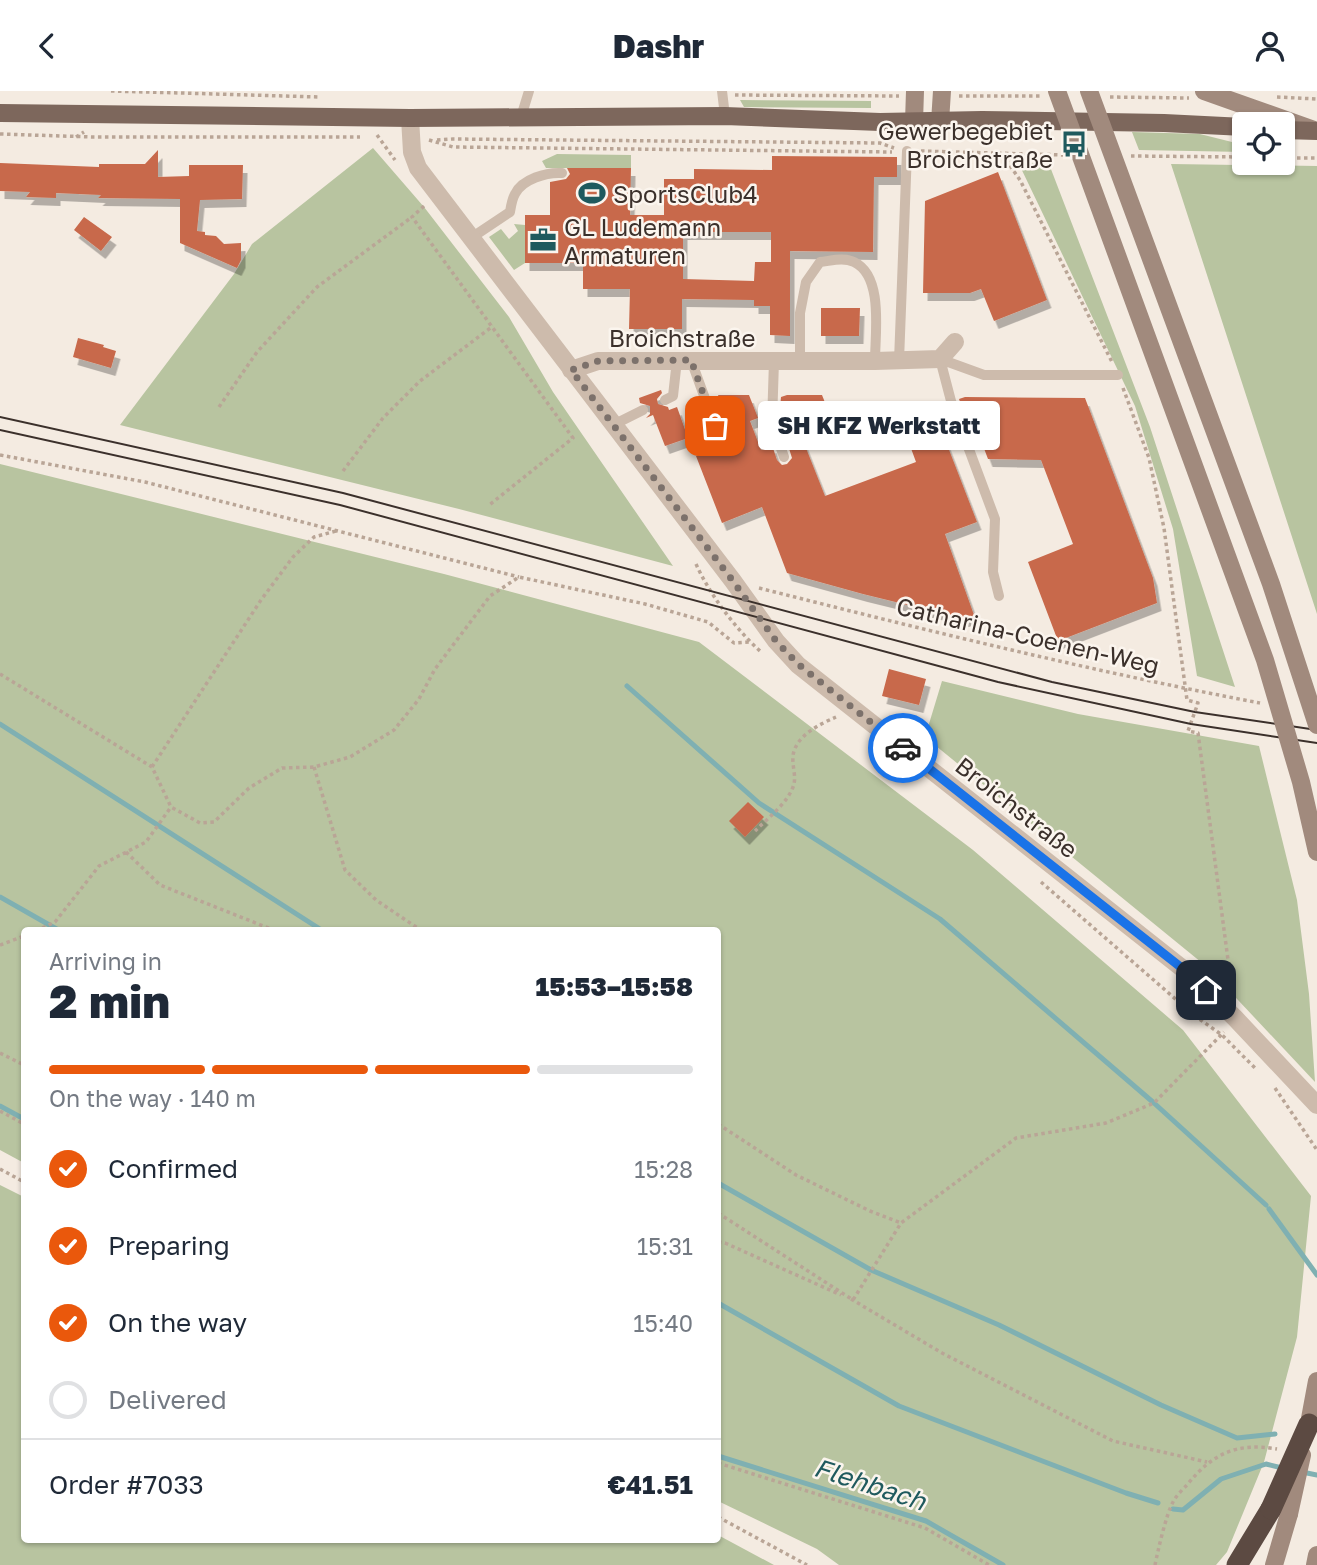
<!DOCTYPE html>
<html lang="en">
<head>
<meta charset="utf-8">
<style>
	body { margin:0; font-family:"Golos Text",sans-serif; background:#f2f2f3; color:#1f2937; height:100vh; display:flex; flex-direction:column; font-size:26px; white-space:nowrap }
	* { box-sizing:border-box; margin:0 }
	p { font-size:23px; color:#747a83 }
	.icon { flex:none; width:38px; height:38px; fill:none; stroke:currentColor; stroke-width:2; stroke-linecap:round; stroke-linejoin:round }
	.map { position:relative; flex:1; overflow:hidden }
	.sheet { position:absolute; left:21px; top:836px; width:700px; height:616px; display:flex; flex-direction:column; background:#fff; border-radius:7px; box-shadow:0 2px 5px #0004 }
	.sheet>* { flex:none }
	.controls { position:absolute; left:1232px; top:21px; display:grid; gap:14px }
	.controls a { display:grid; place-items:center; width:63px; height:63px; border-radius:7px; background:#fff; box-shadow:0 2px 5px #0004; font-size:35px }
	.pin { position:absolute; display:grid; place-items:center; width:60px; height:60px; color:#fff; margin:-30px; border-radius:14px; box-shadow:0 4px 10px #0006 }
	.courier { position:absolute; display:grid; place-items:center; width:70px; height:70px; margin:-35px; border:5px solid #1a73e8; border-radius:50%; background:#fff; color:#222; box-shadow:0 2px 9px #0007 }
	.bubble { position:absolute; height:49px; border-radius:7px; background:#fff; box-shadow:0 2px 5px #0004; font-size:23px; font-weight:800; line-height:49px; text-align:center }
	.head em { font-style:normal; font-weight:800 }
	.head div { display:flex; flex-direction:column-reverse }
	.head { display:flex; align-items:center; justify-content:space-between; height:119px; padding:0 28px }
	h1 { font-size:46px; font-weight:800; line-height:52px }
	.bar { display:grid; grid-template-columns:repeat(4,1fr); gap:10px 7px; align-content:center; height:84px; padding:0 28px }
	.bar i { height:9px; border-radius:5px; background:#e0e1e3 }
	.bar .selected { background:#ea580c }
	.bar p { grid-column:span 4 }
	.line { display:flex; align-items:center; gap:18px; padding:0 28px; border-top:2px solid #e0e1e3 }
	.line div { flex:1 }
	ol { padding:0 28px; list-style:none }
	li { display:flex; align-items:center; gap:21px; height:77px }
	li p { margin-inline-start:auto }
	li .icon { padding:7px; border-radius:50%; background:#ea580c; color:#fff; stroke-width:4 }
	li:last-child { color:#747a83 }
	li i { width:38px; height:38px; border:4px solid #e0e1e3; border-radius:50% }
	header { display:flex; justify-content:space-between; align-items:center; height:91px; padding:0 28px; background:#fff; font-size:32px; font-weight:800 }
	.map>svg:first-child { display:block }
	.green { fill:#b8c4a0 }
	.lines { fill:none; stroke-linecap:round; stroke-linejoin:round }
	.stream { stroke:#7fb0b2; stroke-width:5 }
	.building { fill:#c8694b; fill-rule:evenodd; filter:url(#shadow) }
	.path { stroke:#b9a596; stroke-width:3.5; stroke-dasharray:3.5 3.5; stroke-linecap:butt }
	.service { stroke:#cdbbac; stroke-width:10 }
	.minor { stroke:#cdbbac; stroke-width:18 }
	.secondary { stroke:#a18a7d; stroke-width:18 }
	.primary { stroke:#7d675c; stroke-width:18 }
	.motorway { stroke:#5c4a42; stroke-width:21 }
	.tram { stroke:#3b302b; stroke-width:2 }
	.secondary-bridge { stroke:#a18a7d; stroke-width:18 }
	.motorway-bridge { stroke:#5c4a42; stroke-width:21 }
	.done { stroke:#7c716b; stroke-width:7; stroke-dasharray:0 12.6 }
	.route { stroke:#1a73e8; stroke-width:9 }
	.labels { text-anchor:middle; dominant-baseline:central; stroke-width:5; stroke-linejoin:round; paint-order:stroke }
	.poi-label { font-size:24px; fill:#3b302b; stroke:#fbf5ee; text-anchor:start }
	.street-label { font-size:24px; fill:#3b302b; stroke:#fbf5ee }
	.water-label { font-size:26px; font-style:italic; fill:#1f5a5e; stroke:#fbf5ee }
</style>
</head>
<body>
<header><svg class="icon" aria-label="back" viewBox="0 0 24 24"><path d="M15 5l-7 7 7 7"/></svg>Dashr<svg class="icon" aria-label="person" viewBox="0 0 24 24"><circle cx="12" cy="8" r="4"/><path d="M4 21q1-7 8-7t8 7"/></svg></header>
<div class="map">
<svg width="1317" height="1474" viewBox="0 0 1317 1474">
	<defs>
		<filter id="shadow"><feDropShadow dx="4.5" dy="8" stdDeviation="0" flood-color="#0004"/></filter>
	</defs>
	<rect width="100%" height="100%" fill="#f4ebe1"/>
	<path class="green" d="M740 9 871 10V17L744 16Z
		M1132 41 1200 43 1244 54V61L1139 59Z
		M373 57 424 116 509 226 553 301 673 475 459 418 120 334 234 183 252 153Z
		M557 63 631 64V77H546L542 70Z
		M1018 71 1049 73 1150 336 1235 596 1197 585 1173 438 1135 315Z
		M1171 73 1317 75V523Z
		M514 133 525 134V172L514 179 489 146 501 138 509 148 518 140Z
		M0 373 444 483 699 551 973 759 1183 939 1311 1105 1297 1246 1264 1371 1227 1461 1216 1474H839L817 1458 718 1410V840H24V1072L0 1059Z
		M942 590 1078 623 1259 655 1297 809 1309 903 1315 991 1207 876 925 646Z
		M0 1094 24 1106V1449H718V1444L774 1474H0Z"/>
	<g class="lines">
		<path class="stream" d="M627 595 759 712 940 828 1154 1012 1266 1114
			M0 633 323 840
			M0 806 60 840
			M0 1015 24 1028
			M718 1092 871 1179 999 1234 1161 1314 1237 1347 1275 1343
			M1269 1118 1317 1184
			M718 1212 899 1315 1126 1402 1158 1412
			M718 1365 926 1430 1003 1474
			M1302 1381 1317 1384
			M1173 1418 1183 1419 1221 1388 1266 1373 1282 1377"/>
	</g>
	<path class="building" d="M158 59V86L189 85V74H243L242 108 200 109 197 140 205 141V144L216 145 224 153 241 152V169L237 177 180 152V108L98 107 101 104 56 102V107L26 106 30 101 0 100V72L99 76V73H145Z
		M772 65 897 66V86H874L873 161 790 160V245L770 244V215H754V209L682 208V238H629L630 198H583V172H525V124H550V91L566 88 570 83 567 77H631L630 124H664V88H694V78L772 79ZM683 141H771V171H755L754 190 683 188Z
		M998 81 1047 209 994 230 981 198 970 202H923L925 110Z
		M84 126 112 146 101 160 74 139Z
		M821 217H860L859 245H821Z
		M78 247 104 254 103 256 116 260 111 277 73 266Z
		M661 299 662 302 657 308 658 313 668 316 669 319 677 316 688 347 665 355 653 324 646 327 650 323V315L640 312 639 307Z
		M718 304H749L758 327 750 330 761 359 772 354 777 369 782 374 787 373 792 367 786 348 800 342 825 405 916 371 901 330 944 314 956 347 946 351 977 431 945 443 974 524 965 528 863 503 787 482 762 416 722 432 696 365 736 350Z
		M787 304H822L828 319 787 334 780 317 781 306Z
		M965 306 1085 307 1153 487 1157 512 1058 550 1028 471 1073 453 1041 369 988 368 977 339 971 341 959 308Z
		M889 578 926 588 919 614 882 605Z
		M748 711 764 726 745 746 729 730Z"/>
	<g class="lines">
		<path class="path" d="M111 0 319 6
			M735 4 899 5
			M959 5H1042
			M1110 6 1189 7
			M1277 6 1317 8
			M0 43 93 46H360
			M377 44 395 69
			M76 46 84 41
			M429 49 453 56 892 61
			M437 49 453 48 880 52 894 57
			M921 60 1064 64
			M1002 63 1020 89 1112 271
			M1131 65 1244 66
			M1283 67H1317
			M424 115 412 126 573 347 488 415
			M1123 297 1149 367 1164 437 1187 609 1198 612 1188 640 1198 642 1232 899
			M219 316 257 261 317 196 412 126
			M0 364 145 391 519 486
			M343 380 383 327 420 290 493 235
			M696 473C710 504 735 537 760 560
			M759 497C925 539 1091 580 1260 612
			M0 583 152 676 171 716 200 732 214 731 249 697 282 677 314 676 350 666 394 639 419 608 435 578 490 505 519 486 645 513 708 531 734 552 749 551
			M152 676 261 509 293 466 314 446 336 440
			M314 676 345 779 376 809 422 840
			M755 740C768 727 789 711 794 693 796 684 792 674 793 665 795 645 820 633 836 626
			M126 761 160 794 276 840
			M1041 791 1195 925 1222 944 1255 977
			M36 840 55 831 99 775 146 751 171 716
			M0 854 24 845
			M0 962 24 974
			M1275 997 1317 1059
			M0 1020 24 1033
			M718 1033 796 1084 870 1120 901 1132
			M0 1078 24 1091
			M718 1122 853 1209 901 1132 1016 1047 1106 1032 1154 1012 1224 941
			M718 1151 725 1152 841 1204
			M851 1208 942 1262 1113 1350 1207 1371
			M718 1372 925 1437 989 1474
			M718 1426 807 1474
			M1155 1474C1158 1459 1166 1424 1173 1411 1176 1405 1182 1399 1187 1394 1212 1363 1236 1351 1277 1358"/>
		<path class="service" d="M722 0 725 25
			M521 26 529 0
			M471 147 510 121C511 115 512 108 515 103 522 88 547 81 562 82
			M940 268 951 310 995 428 993 481 999 505
			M940 268 984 284H1118
			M691 269 715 335
			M774 270 772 332 784 366
			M800 270V222L806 191 820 171C831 170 843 166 854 171 884 185 875 243 875 270
			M899 270 907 60
			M665 309 673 305 677 269
			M613 334 643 319"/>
		<path class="minor" d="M410 27 412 61 418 77 733 490 776 550 798 574 1192 885 1235 927 1317 1014
			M571 279 598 270H875L940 268 955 251"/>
		<path class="secondary" d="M1204 0 1314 39
			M914 31 915 0
			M940 31 942 0
			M1309 1333 1317 1290
			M1274 1474 1289 1423
			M1315 1474 1317 1464"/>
		<path class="primary" d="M0 22 410 27 725 25 880 31 982 29 1164 32 1244 36
			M1283 39 1317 40"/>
		<path class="motorway" d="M1237 1474 1271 1418"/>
		<path class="tram" d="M0 326 343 402 1052 591 1195 621 1317 639
			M0 339 340 414 998 591 1191 633 1317 652"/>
		<path class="secondary-bridge" d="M1057 0 1265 569 1301 691 1317 761
			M1089 0 1271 493 1317 634
			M1289 1423 1302 1364"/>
		<path class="motorway-bridge" d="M1271 1418 1309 1333"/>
	</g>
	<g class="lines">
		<path class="done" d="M715 335 691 269 598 270 571 279 733 490 776 550 798 573 903 657"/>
		<path class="route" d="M903 657 1192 885 1206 899"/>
	</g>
	<defs>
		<g id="bus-bare" transform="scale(2.1)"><path d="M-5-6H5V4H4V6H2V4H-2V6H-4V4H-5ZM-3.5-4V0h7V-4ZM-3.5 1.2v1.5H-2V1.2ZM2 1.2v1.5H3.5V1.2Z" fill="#1f5a5e" stroke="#fbf5ee" stroke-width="2.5" paint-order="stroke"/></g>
		<g id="stadium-bare" transform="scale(2.1)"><path d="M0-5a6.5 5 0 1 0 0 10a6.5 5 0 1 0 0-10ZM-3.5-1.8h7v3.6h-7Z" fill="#1f5a5e" stroke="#fbf5ee" stroke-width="2.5" paint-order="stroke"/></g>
		<g id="office-bare" transform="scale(2.1)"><path d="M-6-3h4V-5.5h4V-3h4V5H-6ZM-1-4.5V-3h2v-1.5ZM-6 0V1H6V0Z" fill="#1f5a5e" stroke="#fbf5ee" stroke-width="2.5" paint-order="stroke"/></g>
	</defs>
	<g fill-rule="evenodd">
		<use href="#bus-bare" x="1074" y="53"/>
		<use href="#stadium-bare" x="592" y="102"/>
		<use href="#office-bare" x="543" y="149"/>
	</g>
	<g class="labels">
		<g class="poi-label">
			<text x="1053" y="39" text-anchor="end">Gewerbegebiet<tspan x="1053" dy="28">Broichstraße</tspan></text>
			<text x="613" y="102">SportsClub4</text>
			<text x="564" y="135">GL Ludemann<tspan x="564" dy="28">Armaturen</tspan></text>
		</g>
		<g class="street-label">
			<text x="682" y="246">Broichstraße</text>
			<text transform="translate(1028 544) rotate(13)">Catharina-Coenen-Weg</text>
			<text transform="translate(1017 716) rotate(38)">Broichstraße</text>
		</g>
		<g class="water-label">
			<text transform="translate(870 1393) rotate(18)">Flehbach</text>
		</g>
	</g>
</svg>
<div class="controls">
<a><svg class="icon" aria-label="locate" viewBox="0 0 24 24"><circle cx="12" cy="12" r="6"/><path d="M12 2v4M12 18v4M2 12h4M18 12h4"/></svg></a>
</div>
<div class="pin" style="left:715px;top:335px;background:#ea580c"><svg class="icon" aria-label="bag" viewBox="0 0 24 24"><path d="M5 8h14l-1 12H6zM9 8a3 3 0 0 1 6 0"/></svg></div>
<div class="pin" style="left:1206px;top:899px;background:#1f2937"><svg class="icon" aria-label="home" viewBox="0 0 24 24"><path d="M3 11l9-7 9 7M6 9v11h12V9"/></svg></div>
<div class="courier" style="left:903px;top:657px"><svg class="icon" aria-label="car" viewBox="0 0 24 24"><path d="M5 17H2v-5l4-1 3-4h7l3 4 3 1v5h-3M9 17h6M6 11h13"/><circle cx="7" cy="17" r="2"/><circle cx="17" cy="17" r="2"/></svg></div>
<div class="bubble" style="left:758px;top:310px;width:242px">SH KFZ Werkstatt</div>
<section class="sheet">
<div class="head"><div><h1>2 min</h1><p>Arriving in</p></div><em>15:53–15:58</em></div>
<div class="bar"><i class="selected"></i><i class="selected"></i><i class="selected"></i><i></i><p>On the way · 140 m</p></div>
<ol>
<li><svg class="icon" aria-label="check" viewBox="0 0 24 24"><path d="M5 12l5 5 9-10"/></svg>Confirmed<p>15:28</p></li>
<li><svg class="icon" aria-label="check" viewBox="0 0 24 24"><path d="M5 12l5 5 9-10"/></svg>Preparing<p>15:31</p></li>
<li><svg class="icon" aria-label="check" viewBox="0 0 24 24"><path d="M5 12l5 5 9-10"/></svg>On the way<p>15:40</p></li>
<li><i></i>Delivered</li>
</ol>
<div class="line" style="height:91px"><div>Order #7033</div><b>€41.51</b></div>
</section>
</div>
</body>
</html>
